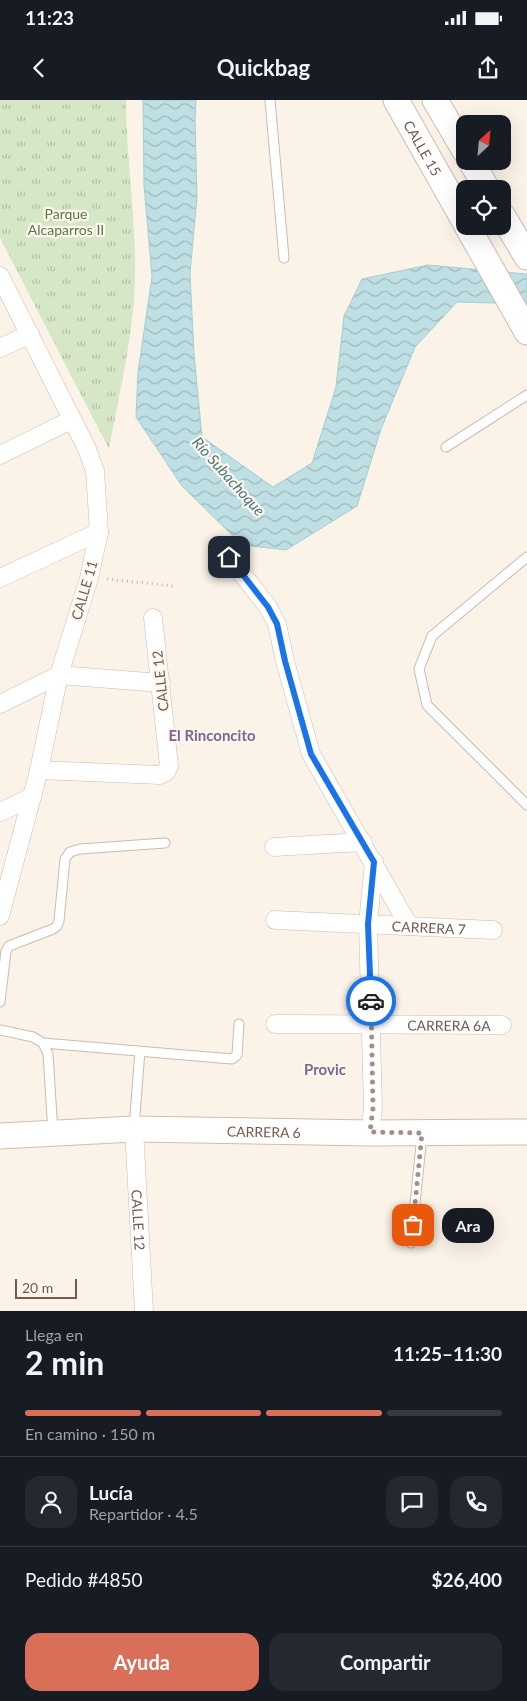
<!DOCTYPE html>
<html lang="es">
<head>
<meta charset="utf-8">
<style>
	body { margin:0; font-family:Lato,sans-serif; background:#242831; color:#f1f3f6; height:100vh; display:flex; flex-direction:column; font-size:19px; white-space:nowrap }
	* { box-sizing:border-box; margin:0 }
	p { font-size:16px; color:#9ea1a6 }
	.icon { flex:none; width:28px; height:28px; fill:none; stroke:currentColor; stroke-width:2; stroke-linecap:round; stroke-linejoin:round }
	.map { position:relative; height:1211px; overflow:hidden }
	.sheet { display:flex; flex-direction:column; background:#171b24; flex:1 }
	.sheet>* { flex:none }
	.needle { width:32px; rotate:26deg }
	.tools { position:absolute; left:456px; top:15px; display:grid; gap:10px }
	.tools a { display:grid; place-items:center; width:55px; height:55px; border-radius:10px; background:#171b24; box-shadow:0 5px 20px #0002; font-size:25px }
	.scale { position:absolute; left:15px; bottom:12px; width:62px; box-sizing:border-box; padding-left:5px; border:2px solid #73594e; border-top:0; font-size:14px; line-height:18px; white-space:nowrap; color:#73594e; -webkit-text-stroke:4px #fdf7ee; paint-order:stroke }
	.pin { position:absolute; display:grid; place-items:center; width:42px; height:42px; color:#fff; margin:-21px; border-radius:10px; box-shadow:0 2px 8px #0006 }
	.courier { position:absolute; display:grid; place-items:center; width:50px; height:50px; margin:-25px; border:4px solid #1a73e8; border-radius:50%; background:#fff; color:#222; box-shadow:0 1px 6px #0007 }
	.bubble { position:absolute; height:35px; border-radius:15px; background:#171b24; box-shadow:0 5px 20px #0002; font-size:16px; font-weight:700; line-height:35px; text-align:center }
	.summary em { font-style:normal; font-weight:700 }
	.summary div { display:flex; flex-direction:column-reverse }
	.summary { display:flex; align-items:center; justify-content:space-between; height:85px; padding:0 25px }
	h1 { font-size:32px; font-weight:700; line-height:38px }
	.bar { display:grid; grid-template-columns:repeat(4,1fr); gap:8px 5px; align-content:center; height:60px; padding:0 25px }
	.bar i { height:6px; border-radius:4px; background:#363941 }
	.bar .selected { background:#d96f59 }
	.bar p { grid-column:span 4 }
	.line { display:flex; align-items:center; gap:12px; padding:0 25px; border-top:1px solid #363941 }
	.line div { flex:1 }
	.round { display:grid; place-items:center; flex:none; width:52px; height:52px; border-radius:15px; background:#242831 }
	.cta { display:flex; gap:10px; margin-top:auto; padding:10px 25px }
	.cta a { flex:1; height:58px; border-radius:15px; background:#d96f59; color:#fff; font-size:20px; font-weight:700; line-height:58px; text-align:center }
	.cta a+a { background:#242831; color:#f1f3f6 }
	.status { display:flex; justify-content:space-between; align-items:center; height:35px; padding:0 25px; background:#171b24; direction:ltr }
	.status svg { height:14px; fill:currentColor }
	header { display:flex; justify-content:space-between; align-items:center; height:65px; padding:0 25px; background:#171b24; font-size:22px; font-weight:700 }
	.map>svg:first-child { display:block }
	.park { fill:url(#park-tufts) }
	.water { fill:url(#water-waves); stroke:#a5cfd3 }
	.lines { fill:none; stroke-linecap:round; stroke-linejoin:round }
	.lane-casing { stroke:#ccbaaf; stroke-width:11 }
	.street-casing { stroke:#ccbaaf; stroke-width:19 }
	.secondary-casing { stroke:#d0bcb0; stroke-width:27 }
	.path { stroke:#d3b4a5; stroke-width:3; stroke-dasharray:1 4; stroke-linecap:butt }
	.lane { stroke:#fff; stroke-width:9 }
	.street { stroke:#fff; stroke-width:18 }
	.secondary { stroke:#fff; stroke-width:25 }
	.done { stroke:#a38f84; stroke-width:5; stroke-dasharray:0 9 }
	.route { stroke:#1a73e8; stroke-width:6 }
	.labels { text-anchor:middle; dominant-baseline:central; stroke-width:4.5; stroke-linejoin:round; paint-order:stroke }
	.street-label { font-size:14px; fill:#73594e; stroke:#fdf7ee }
	.park-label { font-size:14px; fill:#587847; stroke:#fdf7ee }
	.water-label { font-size:15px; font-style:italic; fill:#47777d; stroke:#fdf7ee }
	.neighbourhood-label { font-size:15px; font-weight:bold; fill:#7f668e; stroke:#fdf7ee }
</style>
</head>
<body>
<div class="status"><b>11:23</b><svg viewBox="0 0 49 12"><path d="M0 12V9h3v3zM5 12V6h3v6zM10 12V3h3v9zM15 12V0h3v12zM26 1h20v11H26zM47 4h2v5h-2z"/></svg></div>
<header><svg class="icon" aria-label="back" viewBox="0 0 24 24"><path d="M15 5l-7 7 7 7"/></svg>Quickbag<svg class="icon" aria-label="share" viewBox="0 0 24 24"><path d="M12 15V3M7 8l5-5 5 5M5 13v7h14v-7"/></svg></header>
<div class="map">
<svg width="527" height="1211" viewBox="0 0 527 1211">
	<defs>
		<pattern id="park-tufts" width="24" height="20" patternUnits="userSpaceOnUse" patternTransform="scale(1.25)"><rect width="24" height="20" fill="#d6e7c8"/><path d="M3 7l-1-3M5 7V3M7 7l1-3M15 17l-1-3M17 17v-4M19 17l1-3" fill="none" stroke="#b2bea5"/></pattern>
		<pattern id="water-waves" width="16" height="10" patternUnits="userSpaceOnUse" patternTransform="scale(1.25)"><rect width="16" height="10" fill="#bedfe3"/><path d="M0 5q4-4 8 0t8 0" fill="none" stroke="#9fb8ba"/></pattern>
	</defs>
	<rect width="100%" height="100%" fill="#fbf3e8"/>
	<path class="park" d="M0 0H126C126 52 134 104 135 156 137 221 121 285 109 349L0 138Z"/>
	<path class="water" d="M143 0H196L195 21 197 98 190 173 194 254 202 337 273 387 312 363 336 287 344 216 362 179 428 165 527 174V204L457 202 415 247 381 329 357 406 286 450 242 445 182 386 136 317 138 272 152 177 144 85Z"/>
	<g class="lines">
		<g class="lane-casing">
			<path id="lane" d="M270 0 284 158
				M446 347 527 295
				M527 457 432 536 419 569 427 605 527 705
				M0 902 6 851 9 846 53 829 57 826 59 821 65 759 70 752 80 749 165 743
				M0 930 33 937 43 943 48 954 53 1033
				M43 943 232 959 237 955 239 924
				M134 1028 140 951
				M411 1143 422 1035"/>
		</g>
		<g class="street-casing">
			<g id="street">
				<path d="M0 176 87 349 95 371 99 432 89 478 59 575 39 670 0 816"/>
				<path d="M0 248 30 234"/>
				<path d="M0 355 71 320"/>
				<path d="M229 457 268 507 277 524 285 561 311 654 409 826"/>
				<path d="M0 478 99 432"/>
				<path d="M0 604 59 575 161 583"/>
				<path d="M39 670 160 675 166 672 169 666 153 518"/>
				<path d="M0 712 32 697"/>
				<path d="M274 747 363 742"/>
				<path id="s1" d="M275 820 493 830"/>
				<path id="s2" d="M275 924 502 925"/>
				<path id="s3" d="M134 1029 144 1211"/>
				<path d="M370 1033 373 1008 368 824 374 762"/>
			</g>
		</g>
		<g class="secondary-casing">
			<g id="secondary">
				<path id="s4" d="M396 0 465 122"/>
				<path d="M435 0 465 51"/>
				<path d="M471 61 487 89"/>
				<path d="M502 115 527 157"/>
				<path d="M467 126 527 232"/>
				<path id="s5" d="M0 1036 134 1029 370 1033 527 1032"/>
			</g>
		</g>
		<path class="path" d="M107 479 173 486"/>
		<use href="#lane" class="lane"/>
		<use href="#street" class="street"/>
		<use href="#secondary" class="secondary"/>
	</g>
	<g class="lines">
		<path class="done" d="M371 901 373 1008 370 1032 422 1033 413 1125"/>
		<path class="route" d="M229 457 268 507 277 524 285 561 311 654 374 762 368 824 371 901"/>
	</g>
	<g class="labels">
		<g class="street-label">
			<text stroke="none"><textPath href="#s4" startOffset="55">CALLE 15</textPath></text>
			<text transform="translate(84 490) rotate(-74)">CALLE 11</text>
			<text transform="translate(160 581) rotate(-96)">CALLE 12</text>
			<text stroke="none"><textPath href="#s1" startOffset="154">CARRERA 7</textPath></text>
			<text stroke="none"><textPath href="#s2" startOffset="174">CARRERA 6A</textPath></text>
			<text stroke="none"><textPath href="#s5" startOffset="264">CARRERA 6</textPath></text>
			<text stroke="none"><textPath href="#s3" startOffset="91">CALLE 12</textPath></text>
		</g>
		<g class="park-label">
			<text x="66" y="113">Parque<tspan x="66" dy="16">Alcaparros II</tspan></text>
		</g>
		<g class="water-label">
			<text transform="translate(229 376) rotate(48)">Río Subachoque</text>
		</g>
		<g class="neighbourhood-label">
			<text x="212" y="635">El Rinconcito</text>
			<text x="325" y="969">Provic</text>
		</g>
	</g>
</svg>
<div class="tools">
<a><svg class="needle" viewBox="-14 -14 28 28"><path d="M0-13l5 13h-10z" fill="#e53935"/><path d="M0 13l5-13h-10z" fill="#9ea1a6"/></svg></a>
<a><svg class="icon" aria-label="locate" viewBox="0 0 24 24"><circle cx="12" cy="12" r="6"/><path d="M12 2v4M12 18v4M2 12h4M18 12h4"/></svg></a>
</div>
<div class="scale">20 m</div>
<div class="pin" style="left:413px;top:1125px;background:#ea580c"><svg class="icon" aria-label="bag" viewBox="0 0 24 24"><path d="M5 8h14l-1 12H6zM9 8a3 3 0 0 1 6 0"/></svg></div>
<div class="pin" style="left:229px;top:457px;background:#1f2937"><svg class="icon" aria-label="home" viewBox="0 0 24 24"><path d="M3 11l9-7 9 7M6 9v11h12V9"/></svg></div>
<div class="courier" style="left:371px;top:901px"><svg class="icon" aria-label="car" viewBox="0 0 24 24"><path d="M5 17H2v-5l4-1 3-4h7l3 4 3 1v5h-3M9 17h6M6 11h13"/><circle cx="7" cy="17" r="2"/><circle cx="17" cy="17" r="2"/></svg></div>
<div class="bubble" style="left:442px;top:1108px;width:52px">Ara</div>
</div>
<section class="sheet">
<div class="summary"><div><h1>2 min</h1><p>Llega en</p></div><em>11:25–11:30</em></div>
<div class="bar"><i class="selected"></i><i class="selected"></i><i class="selected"></i><i></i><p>En camino · 150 m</p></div>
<div class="line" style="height:90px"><a class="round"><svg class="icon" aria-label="person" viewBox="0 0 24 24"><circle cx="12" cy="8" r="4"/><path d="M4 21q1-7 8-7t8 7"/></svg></a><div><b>Lucía</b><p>Repartidor · 4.5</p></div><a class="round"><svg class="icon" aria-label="chat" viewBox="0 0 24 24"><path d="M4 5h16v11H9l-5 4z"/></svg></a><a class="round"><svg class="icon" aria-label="phone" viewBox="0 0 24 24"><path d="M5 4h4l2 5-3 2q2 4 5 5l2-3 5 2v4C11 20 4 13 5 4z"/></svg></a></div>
<div class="line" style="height:65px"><div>Pedido #4850</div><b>$26,400</b></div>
<div class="cta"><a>Ayuda</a><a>Compartir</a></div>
</section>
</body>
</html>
